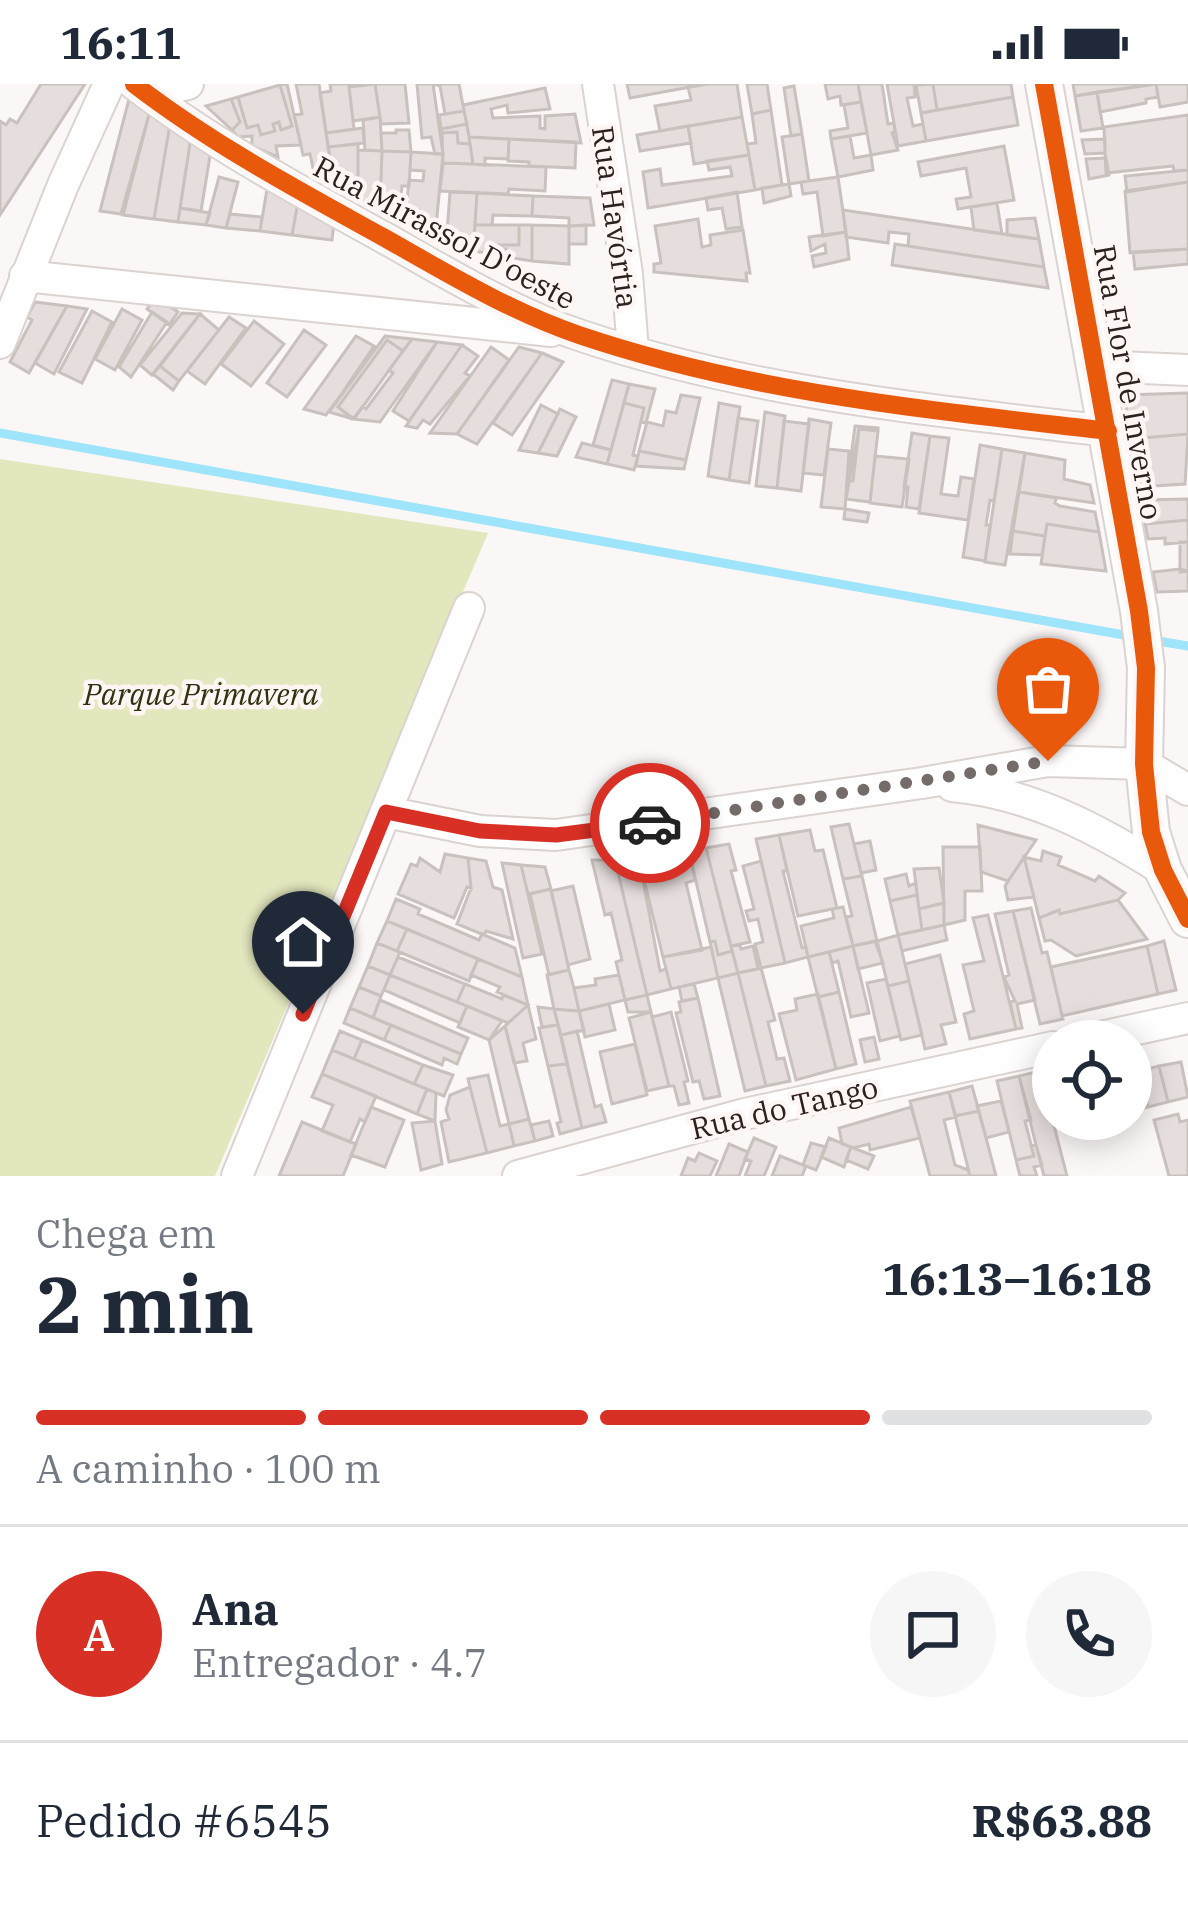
<!DOCTYPE html>
<html lang="pt">
<head>
<meta charset="utf-8">
<style>
	body { margin:0; font-family:"IBM Plex Serif",serif; background:#f6f6f7; color:#1f2937; height:100vh; display:flex; flex-direction:column; font-size:45px; white-space:nowrap }
	* { box-sizing:border-box; margin:0 }
	p { font-size:39px; color:#747a83 }
	.icon { flex:none; width:66px; height:66px; fill:none; stroke:currentColor; stroke-width:2; stroke-linecap:round; stroke-linejoin:round }
	.map { position:relative; height:1092px; overflow:hidden }
	.details { display:flex; flex-direction:column; background:#fff; flex:1 }
	.details>* { flex:none }
	.tools { position:absolute; left:1032px; top:936px; display:grid; gap:24px }
	.tools a { display:grid; place-items:center; width:120px; height:120px; border-radius:50%; background:#fff; box-shadow:0 6px 30px #0003; font-size:60px }
	.pin { position:absolute; display:grid; place-items:center; width:102px; height:102px; color:#fff; margin:-123px -51px; border-radius:50% 50% 50% 0; rotate:-45deg; box-shadow:0 0 12px #0007 }
	.pin .icon { rotate:45deg }
	.courier { position:absolute; display:grid; place-items:center; width:120px; height:120px; margin:-60px; border:9px solid #d93025; border-radius:50%; background:#fff; color:#222; box-shadow:0 3px 15px #0007 }
	.headline em { font-style:normal; font-weight:700 }
	.headline div { display:flex; flex-direction:column-reverse }
	.headline { display:flex; align-items:center; justify-content:space-between; height:204px; padding:0 36px }
	h1 { font-size:78px; font-weight:700; line-height:90px }
	.bar { display:grid; grid-template-columns:repeat(4,1fr); gap:18px 12px; align-content:center; height:144px; padding:0 36px }
	.bar i { height:15px; border-radius:9px; background:#e0e1e3 }
	.bar .active { background:#d93025 }
	.bar p { grid-column:span 4 }
	.line { display:flex; align-items:center; gap:30px; padding:0 36px; border-top:3px solid #e0e1e3 }
	.line div { flex:1 }
	.round { display:grid; place-items:center; flex:none; width:126px; height:126px; border-radius:63px; background:#f6f6f7 }
	.status { display:flex; justify-content:space-between; align-items:center; height:84px; padding:0 60px; background:#fff; direction:ltr }
	.status svg { height:33px; fill:currentColor }
	.map>svg:first-child { display:block }
	.green { fill:#e3e7be }
	.lines { fill:none; stroke-linecap:round; stroke-linejoin:round }
	.stream { stroke:#9ee4fa; stroke-width:9 }
	.building { fill:#e6dedc; stroke:#c9c1be; stroke-width:3 }
	.minor-casing { stroke:#dbd3d0; stroke-width:34 }
	.tertiary-casing { stroke:#dbd3d0; stroke-width:40 }
	.minor { stroke:#fefefe; stroke-width:30 }
	.tertiary { stroke:#fefefe; stroke-width:36 }
	.cycleway-casing { stroke:#fdf6f4; stroke-width:26 }
	.cycleway { stroke:#e8590c; stroke-width:18 }
	.done { stroke:#756c69; stroke-width:12; stroke-dasharray:0 21.6 }
	.route { stroke:#d93025; stroke-width:15 }
	.labels { text-anchor:middle; dominant-baseline:central; stroke-width:9; stroke-linejoin:round; paint-order:stroke }
	.street-label { font-size:30px; fill:#2d211d; stroke:#fdf6f4 }
	.park-label { font-size:30px; font-style:italic; fill:#2e320f; stroke:#fdf6f4 }
</style>
</head>
<body>
<div class="status"><b>16:11</b><svg viewBox="0 0 49 12"><path d="M0 12V9h3v3zM5 12V6h3v6zM10 12V3h3v9zM15 12V0h3v12zM26 1h20v11H26zM47 4h2v5h-2z"/></svg></div>
<div class="map">
<svg width="1188" height="1092" viewBox="0 0 1188 1092">
	<rect width="100%" height="100%" fill="#fbf7f6"/>
	<path class="green" d="M0 375 488 449 215 1092H0Z"/>
	<g class="lines">
		<path class="stream" d="M0 349 1135 553
			M1152 556 1188 562"/>
	</g>
	<path class="building" d="M41 0H85L0 131V37L6 41 10 35 17 39Z
		M287 0 301 61 276 62 278 73 252 62V52L238 53 232 46 240 38 231 15 238 13 247 44 258 41 261 51 275 47 273 40 279 38 281 46 292 42 280 1Z
		M296 0H319L334 101 321 94 319 83 313 84 310 70 303 71 294 31 302 30Z
		M330 0H369L349 3 354 45 326 49 320 9 331 7Z
		M375 0 380 33 353 37 349 3Z
		M375 0H405L409 39 381 40Z
		M417 0H433L443 70H435L431 53 422 54Z
		M433 0H459L464 27 445 30 440 2Z
		M627 0H707L630 14Z
		M707 0H737L742 33 660 47 655 22 691 16 688 3Z
		M747 0H767L771 26 752 30Z
		M825 0H858L861 18 841 21 840 12 828 15Z
		M858 0H882L888 40 894 39 895 48 892 49 898 66 871 71Z
		M887 0H914L915 13 907 14 913 42 923 40 926 57 898 62Z
		M933 0H1011L1013 13 937 26Z
		M933 0 937 26 921 29 916 1Z
		M1073 0H1156L1075 12Z
		M1156 0H1188V18L1160 23Z
		M1156 0 1158 13 1146 15V19L1100 28 1097 8Z
		M280 1 292 42 281 46 279 38 273 40 275 47 261 51 258 41 247 44 238 13Z
		M794 2 802 50 791 52 784 4Z
		M545 4 550 25 508 29 507 21 491 25 493 34 540 32V44L545 45V32L575 30 581 59 469 53 463 21Z
		M1097 8 1103 44 1081 47 1075 12Z
		M1013 13 1018 41 926 57 921 29Z
		M129 15 150 27 121 130 100 127Z
		M231 15 240 38 232 46 206 22Z
		M861 18 867 49 831 55 830 47 848 44 844 21Z
		M771 26 782 101 755 106 747 60 756 59 752 30Z
		M150 27 170 40 154 135 123 131Z
		M464 27 467 40 441 45 439 31Z
		M1188 31V86L1174 87 1173 82 1106 89 1104 43Z
		M380 33 382 67 365 66 363 36Z
		M742 33 749 71 694 80 688 42Z
		M170 40 191 53 178 138 154 135Z
		M467 40 470 60 458 59 457 48 442 49 441 45Z
		M688 42 691 59 640 67 637 51Z
		M363 44 364 59 328 63 326 49Z
		M396 46H409L411 68 382 67 381 49H396Z
		M457 48 458 59 470 60 473 80 443 79 442 49Z
		M802 50 809 97 789 100 782 53Z
		M850 52 854 74 871 71 873 86 838 93 831 55Z
		M191 53 211 66 201 127 180 124Z
		M469 53 509 55 508 75 485 74V81L473 80Z
		M509 55 576 58 575 84 529 82V78L508 77Z
		M1105 55V69L1085 70 1082 56Z
		M358 60V100H344V93H333L328 63Z
		M1004 62 1014 116 958 125 956 115 971 113 966 84 921 92 918 78Z
		M358 66 382 67 380 124 358 113Z
		M382 67 411 68 409 102H402L399 134 380 124Z
		M411 68 443 70 435 153 405 137 409 96 423 97 424 87 410 86Z
		M749 71 755 106 648 124 643 88 660 85 662 101 732 92 730 83 709 86 707 77Z
		M1106 74 1109 91 1089 95 1086 75Z
		M443 79 546 83 545 107 509 105 508 110 440 107Z
		M1188 86V98L1127 108 1125 92Z
		M219 93 238 98 226 144 206 141Z
		M344 93V100H358V113L334 101 333 93Z
		M838 93 846 148 823 152 817 108 803 110 801 98Z
		M1188 98V165L1130 169 1125 107Z
		M789 100 791 112 764 119 762 104Z
		M267 105 298 118 292 151 260 147Z
		M450 108 477 109 473 167 446 162Z
		M737 108 742 143 726 145 722 124 708 126 706 114Z
		M477 109 533 112 532 132 493 131 492 141H475Z
		M533 112 590 114 594 141 569 142V134L532 132Z
		M298 118 334 139 332 156 292 151Z
		M997 119 1002 150 974 146 971 123Z
		M180 124 210 129 206 141 178 138Z
		M843 126 1039 155 1044 183 908 162 909 150 889 148 888 159 846 153Z
		M230 130 262 133 260 147 226 144Z
		M1035 134 1039 155 1007 151V136Z
		M698 135 702 163 711 161 710 151 743 146 750 189H746L747 197 654 188V180L661 179 655 142Z
		M475 141H519V161H495L493 170 473 167Z
		M519 141H532V177L506 173V165H496L493 170 495 161H519Z
		M532 141 569 142V180L532 177Z
		M586 141V160H569V142Z
		M846 148 849 175 814 183 812 172 826 169 825 160 811 167 809 153Z
		M895 160 1044 183 1048 204 892 181Z
		M1188 165V180L1135 185 1133 168Z
		M156 213 178 228 169 241 147 225Z
		M35 218 67 222 29 289 10 278 32 236 27 233Z
		M67 222 87 225 54 290 35 279Z
		M122 225 142 236 115 286 95 275Z
		M92 227 112 238 82 299 59 288Z
		M152 228 167 238 131 293 119 283Z
		M182 229 200 230 152 291 140 281Z
		M200 230 219 246 179 297 160 282Z
		M229 233 246 244 205 300 187 287Z
		M254 237 284 260 251 302 221 280Z
		M304 246 326 261 287 313 267 299Z
		M356 252 374 262 338 315 326 331 304 325Z
		M385 252 412 255 403 267 387 256 338 323 353 335 329 328Z
		M412 255 437 258 380 338 353 335 363 322 366 325 393 289 389 286Z
		M387 256 403 267 354 335 338 323Z
		M437 258 462 261 409 337 393 327Z
		M462 261 478 272 465 289 470 292 430 340 423 336 417 344 406 342Z
		M491 263 509 276 457 350 430 349Z
		M519 263 542 269 477 360 457 350Z
		M542 269 563 278 512 351 493 339Z
		M160 282 179 297 173 306 153 290Z
		M612 296 629 300 611 366 593 361Z
		M629 300 655 305 646 339 641 338 644 324 624 319Z
		M1188 309V350L1131 355 1124 311Z
		M681 311 700 314 686 376 639 367 647 338 663 342 666 327 676 329Z
		M624 319 644 324 633 371 638 372 634 386 607 380Z
		M719 319 740 323 729 396 708 392Z
		M541 321 558 330 538 369 519 366Z
		M560 325 576 333 557 372 538 369Z
		M765 328 785 332 777 404 756 402Z
		M738 334 758 337 749 399 729 396Z
		M809 335 831 339 824 391 803 389Z
		M784 337 809 340 801 407 777 404Z
		M855 342 878 344V347L859 345 853 397 848 396Z
		M859 345 878 347 870 418 846 415Z
		M912 349 930 352 919 425 906 423 908 403H904Z
		M1188 350 1185 400 1138 403 1131 355Z
		M930 352 949 354 941 410 958 412 961 393 974 395 968 436 919 429Z
		M582 359 611 366 607 380 576 373Z
		M980 361 1002 365 994 417 990 416 986 441H990L985 477 963 473Z
		M828 365 849 367 845 425 821 423Z
		M1002 365 1025 369 1005 481 985 478Z
		M639 367 686 376 684 385 636 382Z
		M1025 369 1065 376 1064 395 1090 401 1094 419 1019 408Z
		M875 372 909 375 902 423 870 419Z
		M1019 408 1056 414 1055 419 1060 422 1095 428 1099 448 1047 440 1045 452 1013 447Z
		M1188 415V436L1145 440 1141 416Z
		M845 425 869 429 867 438 844 435Z
		M1188 436V458L1165 460V454L1148 455 1145 440Z
		M1047 440 1099 448 1106 487 1041 480Z
		M1013 447 1045 452 1042 471 1010 470Z
		M1180 458H1188V487L1180 488Z
		M1180 485 1188 487V507L1157 508 1153 488Z
		M849 740 862 792 843 795 831 743Z
		M978 741 1036 756 1008 797 981 788Z
		M810 746 815 767 823 766 837 824 798 832 779 751Z
		M779 751 787 787H783L802 864 806 863 808 873 785 879 756 755Z
		M870 757 876 786 861 789 854 760Z
		M729 760 736 786 731 787 750 858 731 862 706 764Z
		M943 763H980L982 807H965V836L944 841Z
		M706 764 732 867 718 871 715 857 710 858 689 767Z
		M689 767 695 796 686 799 702 866 663 873 639 775Z
		M1043 767 1061 773 1058 781 1095 797 1099 792 1125 809 1118 816 1060 830 1059 826 1039 834 1024 773 1041 777Z
		M445 770 468 774 471 804 467 803 454 834 398 810 411 780 417 782 420 774 440 788Z
		M1024 773 1034 813 1008 816 1005 802Z
		M468 774 486 777 493 803 502 806 513 855 486 847 484 851 457 840 471 804Z
		M639 775 660 887 666 885 671 905 647 911 615 776Z
		M592 776H615L647 911 625 916 616 878 622 876 611 829 605 831Z
		M761 777 785 879 761 884 755 860 763 858 758 835 749 837 746 827 754 825 743 782Z
		M502 779 521 781 542 870 523 874Z
		M521 781 545 783 551 805 528 810Z
		M939 784 944 819 919 825 914 785Z
		M906 790 909 802 916 799 917 811 890 817 885 795Z
		M862 792 877 857 853 862 846 833 852 832 843 795Z
		M573 802 590 875 568 881 551 807Z
		M551 805 569 886 549 891 530 810Z
		M917 811 922 846 898 851 890 817Z
		M396 815 420 825 418 830 479 856 482 850 515 864 522 893 387 837Z
		M1118 816 1147 855 1076 872 1051 856 1045 857 1039 834 1059 826 1060 830Z
		M944 819V841L922 846 919 825Z
		M843 823 853 862 808 873 801 842 834 834 832 825Z
		M1031 824 1042 869 1047 868 1063 935 1040 940 1013 827Z
		M1013 827 1035 916 1017 920 1022 944 1016 945 1010 918 1015 917 1004 893 1009 891 995 830Z
		M988 831 1016 945 970 955 964 930 974 927 963 881 984 877 973 834Z
		M387 837 407 845 397 867 377 859Z
		M944 841 947 856 902 867 898 851Z
		M407 845 478 875 469 897 397 867Z
		M898 851 909 897 888 902 877 857Z
		M715 857 718 871 732 867 738 889 718 894 710 858Z
		M875 857 883 879 858 885 853 862Z
		M1164 857 1176 906 1158 910 1147 862Z
		M377 859 400 868 390 891 368 882Z
		M740 861 741 865 753 862 758 885 738 889 731 862Z
		M853 862 869 929 851 933 838 877 832 879 829 868Z
		M1147 862 1158 910 1062 932 1051 883Z
		M711 863 718 894 671 905 663 873Z
		M829 868 839 908 818 913 808 873Z
		M940 871 956 938 941 941 946 960 925 965 905 880Z
		M398 873 465 900 457 918 390 891Z
		M478 875 522 893 528 921 497 908 500 903 471 891Z
		M368 882 390 891 381 912 359 903Z
		M761 884 775 936 768 938 777 975 784 974 790 997 766 1002 738 889Z
		M569 886 574 904 579 927 554 925 547 891Z
		M738 889 766 1002 745 1007 718 894Z
		M390 891 467 922 460 939 384 906Z
		M619 891 625 916 579 927 574 904 596 901 595 895Z
		M886 895 900 952 880 957 867 899Z
		M909 897 922 951 901 956 888 902Z
		M465 900 502 915 503 911 528 921 508 939 457 918Z
		M694 900 698 914 682 917 679 903Z
		M359 903 381 912 373 934 350 924Z
		M839 908 856 980 836 985 818 913Z
		M818 910 836 985 796 996 779 930 797 926 795 915Z
		M647 911 651 928H628L625 916Z
		M698 914 720 1012 704 1015 699 997 693 998 676 929 681 928 679 918Z
		M380 916 468 954 461 970 373 934Z
		M609 920 615 946 585 953 579 927Z
		M528 921 536 955 523 959 527 977 514 979 505 942Z
		M467 922 502 937 489 956 458 943Z
		M538 923 554 925 558 941 542 943Z
		M350 924 391 941 384 956 344 939Z
		M554 925 579 927 584 946 561 951Z
		M651 928 669 1002 647 1007 629 934Z
		M671 928 688 997 684 998 689 1019 679 1021 674 1002H669L652 933Z
		M391 941 461 970 457 980 444 974 442 981 384 956Z
		M558 941 567 980 548 982 539 944Z
		M505 942 529 1035 509 1040 489 956Z
		M340 947 362 956 354 975 332 966Z
		M577 947 595 1023 601 1021 606 1038 582 1044 561 951Z
		M874 953 879 975 865 978 860 956Z
		M362 956 423 981 414 1000 354 975Z
		M635 960 647 1011 612 1020 600 968Z
		M332 966 427 1005 417 1030 322 990Z
		M1181 978 1188 1013 1168 1018 1159 982Z
		M567 980 582 1044 560 1050 557 1039 561 1038 548 982Z
		M423 981 453 991 444 1012 414 1000Z
		M1159 982 1168 1018 1148 1023 1139 987Z
		M1040 987 1060 1065 1067 1092H1044L1036 1061 1019 992Z
		M1139 987 1148 1023 1131 1028V989Z
		M322 990 376 1012 365 1038 360 1035 350 1058 322 1047 333 1021 312 1013Z
		M488 991 500 1042 509 1040 514 1062 487 1069 468 995Z
		M1019 992 1031 1036 1025 1037 1034 1072 1016 1076 997 997Z
		M972 1002 979 1027 955 1032 949 1008Z
		M470 1003 487 1069 449 1078 441 1038 449 1035 446 1026 450 1011Z
		M427 1005 436 1009 435 1037 417 1030Z
		M949 1008 956 1033 944 1036 955 1081 968 1086 970 1092H930L910 1017Z
		M1001 1017 1009 1048 986 1054 977 1022Z
		M371 1023 404 1036 385 1083 351 1071Z
		M911 1023 920 1054 870 1066 869 1060 853 1064 842 1060 839 1044Z
		M979 1027 996 1092H970L955 1032Z
		M1178 1030 1180 1038 1188 1036V1092H1169L1154 1036Z
		M529 1035 535 1057 514 1062 509 1040Z
		M435 1037 442 1080 421 1086 412 1039Z
		M549 1037 553 1052 535 1057 531 1041Z
		M302 1038 356 1060 343 1092H279Z
		M754 1054 776 1063 764 1092H745L751 1077 745 1075Z
		M829 1054 851 1063 844 1083 821 1073Z
		M811 1059 826 1063 816 1086 803 1081Z
		M729 1060 748 1068 739 1092H716Z
		M1036 1061 1042 1081 1034 1083 1037 1092H1020L1016 1076 1034 1072 1031 1062Z
		M851 1063 874 1072 868 1085 846 1076Z
		M699 1069 717 1077 710 1092H681L688 1074 695 1077Z
		M780 1072 806 1082 802 1092H772Z"/>
	<g class="lines">
		<g class="minor-casing">
			<path id="minor" d="M134 0C212 60 298 106 383 153 445 188 511 228 579 251 750 309 930 326 1108 347
				M598 0 627 190 633 266
				M147 10 188 0
				M25 192 551 247
				M0 259 63 101 109 0
				M1097 282 1188 286
				M952 702C1030 709 1098 745 1163 786
				M386 728 480 747 556 751 922 699 1048 677 1144 680 1188 706
				M1082 957 1188 934
				M237 1092 469 524
				M518 1092 745 1030 1053 963"/>
		</g>
		<g class="tertiary-casing">
			<path id="tertiary" d="M1044 0 1139 527 1146 584 1144 680 1151 748 1163 786 1188 835"/>
		</g>
		<use href="#minor" class="minor"/>
		<use href="#tertiary" class="tertiary"/>
		<g class="cycleway-casing">
			<path id="cycleway" d="M134 0C212 60 298 106 383 153 445 188 511 228 579 251 750 309 930 326 1108 347
				M1044 0 1139 527 1146 584 1144 680 1151 748 1163 786 1188 835"/>
		</g>
		<use href="#cycleway" class="cycleway"/>
	</g>
	<g class="lines">
		<path class="done" d="M650 739 1048 677"/>
		<path class="route" d="M303 930 386 728 480 747 556 751 650 739"/>
	</g>
	<g class="labels">
		<g class="street-label">
			<text transform="translate(616 133) rotate(82)">Rua Havórtia</text>
			<text transform="translate(445 148) rotate(28)">Rua Mirassol D'oeste</text>
			<text transform="translate(1129 298) rotate(80)">Rua Flor de Inverno</text>
			<text transform="translate(784 1023) rotate(-13)">Rua do Tango</text>
		</g>
		<g class="park-label">
			<text x="201" y="609">Parque Primavera</text>
		</g>
	</g>
</svg>
<div class="tools">
<a><svg class="icon" aria-label="locate" viewBox="0 0 24 24"><circle cx="12" cy="12" r="6"/><path d="M12 2v4M12 18v4M2 12h4M18 12h4"/></svg></a>
</div>
<div class="pin" style="left:1048px;top:677px;background:#ea580c"><svg class="icon" aria-label="bag" viewBox="0 0 24 24"><path d="M5 8h14l-1 12H6zM9 8a3 3 0 0 1 6 0"/></svg></div>
<div class="pin" style="left:303px;top:930px;background:#1f2937"><svg class="icon" aria-label="home" viewBox="0 0 24 24"><path d="M3 11l9-7 9 7M6 9v11h12V9"/></svg></div>
<div class="courier" style="left:650px;top:739px"><svg class="icon" aria-label="car" viewBox="0 0 24 24"><path d="M5 17H2v-5l4-1 3-4h7l3 4 3 1v5h-3M9 17h6M6 11h13"/><circle cx="7" cy="17" r="2"/><circle cx="17" cy="17" r="2"/></svg></div>
</div>
<section class="details">
<div class="headline"><div><h1>2 min</h1><p>Chega em</p></div><em>16:13–16:18</em></div>
<div class="bar"><i class="active"></i><i class="active"></i><i class="active"></i><i></i><p>A caminho · 100 m</p></div>
<div class="line" style="height:216px"><b class="round" style="background:#d93025;color:#fff">A</b><div><b>Ana</b><p>Entregador · 4.7</p></div><a class="round"><svg class="icon" aria-label="chat" viewBox="0 0 24 24"><path d="M4 5h16v11H9l-5 4z"/></svg></a><a class="round"><svg class="icon" aria-label="phone" viewBox="0 0 24 24"><path d="M5 4h4l2 5-3 2q2 4 5 5l2-3 5 2v4C11 20 4 13 5 4z"/></svg></a></div>
<div class="line" style="height:156px"><div>Pedido #6545</div><b>R$63.88</b></div>
</section>
</body>
</html>
